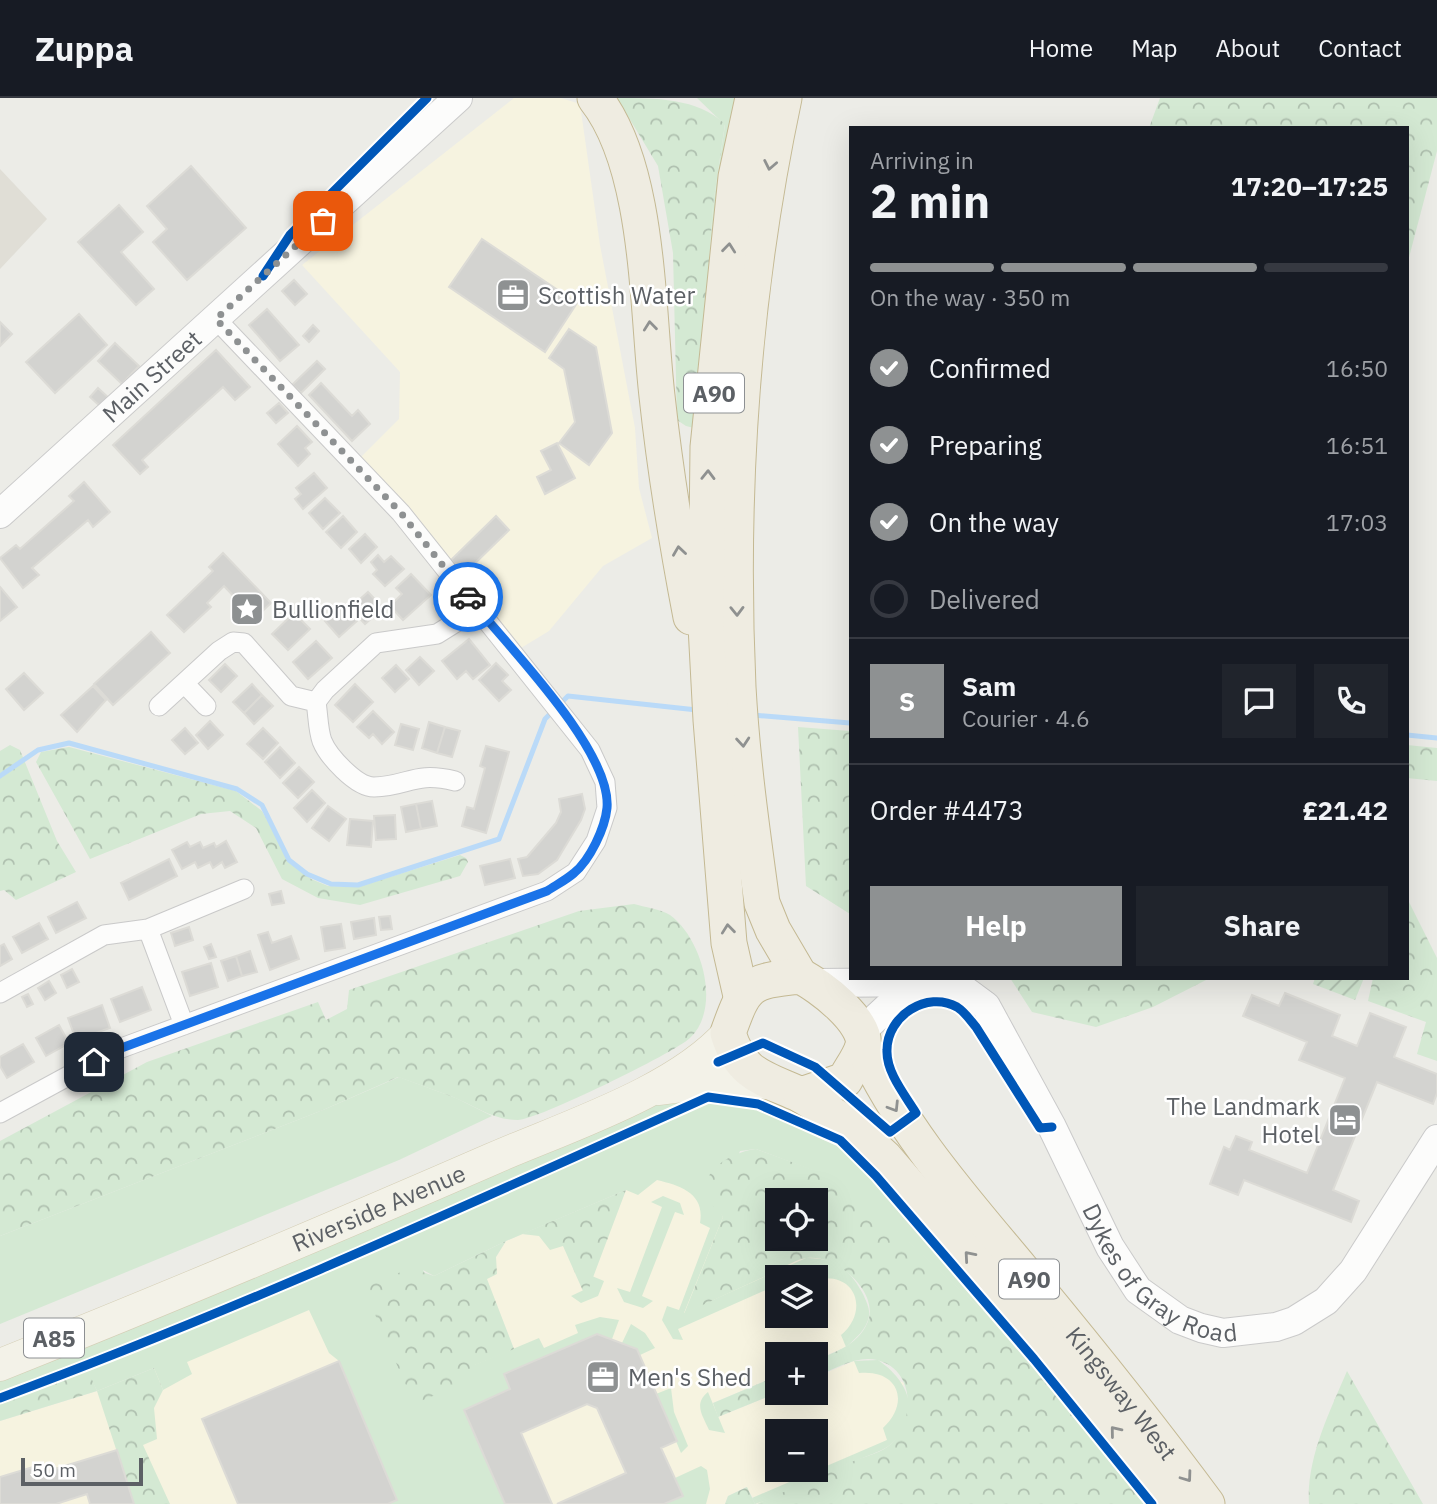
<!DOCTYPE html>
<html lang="en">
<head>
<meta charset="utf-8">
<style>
	body { margin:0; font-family:"IBM Plex Sans",sans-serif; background:#20242c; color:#f1f3f6; height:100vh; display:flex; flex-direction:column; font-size:26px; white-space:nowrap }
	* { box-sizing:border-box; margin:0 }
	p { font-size:23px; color:#9ea1a6 }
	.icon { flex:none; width:38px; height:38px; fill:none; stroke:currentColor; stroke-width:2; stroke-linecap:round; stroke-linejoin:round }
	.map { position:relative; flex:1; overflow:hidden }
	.details { position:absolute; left:849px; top:28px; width:560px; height:854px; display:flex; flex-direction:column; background:#171b24; border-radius:0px; box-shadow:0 7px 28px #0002 }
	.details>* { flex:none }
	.controls { position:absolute; left:765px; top:1090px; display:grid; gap:14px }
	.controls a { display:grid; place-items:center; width:63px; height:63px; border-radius:0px; background:#171b24; box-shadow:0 7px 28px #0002; font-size:35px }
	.scale { position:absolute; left:21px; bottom:18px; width:122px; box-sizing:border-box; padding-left:7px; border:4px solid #5c6065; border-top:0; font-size:19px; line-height:24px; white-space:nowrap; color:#5c6065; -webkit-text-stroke:5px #fff; paint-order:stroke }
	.pin { position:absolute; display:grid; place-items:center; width:60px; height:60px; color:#fff; margin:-30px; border-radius:14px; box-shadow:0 4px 10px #0006 }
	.courier { position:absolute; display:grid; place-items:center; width:70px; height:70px; margin:-35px; border:5px solid #1a73e8; border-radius:50%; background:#fff; color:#222; box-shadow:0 2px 9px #0007 }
	.head em { font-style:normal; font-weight:800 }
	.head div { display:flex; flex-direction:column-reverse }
	.head { display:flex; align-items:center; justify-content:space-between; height:119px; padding:0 21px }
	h1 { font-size:46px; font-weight:800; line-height:52px }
	.bar { display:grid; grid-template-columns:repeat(4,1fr); gap:10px 7px; align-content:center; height:84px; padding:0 21px }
	.bar i { height:9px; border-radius:5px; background:#363941 }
	.bar .on { background:#8e9192 }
	.bar p { grid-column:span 4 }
	.line { display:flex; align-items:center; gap:18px; padding:0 21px; border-top:2px solid #363941 }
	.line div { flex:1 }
	.round { display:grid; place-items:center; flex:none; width:74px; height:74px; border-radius:0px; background:#20242c }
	ol { padding:0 21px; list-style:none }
	li { display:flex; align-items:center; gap:21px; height:77px }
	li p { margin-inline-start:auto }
	li .icon { padding:7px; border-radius:50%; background:#8e9192; color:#fff; stroke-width:4 }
	li:last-child { color:#9ea1a6 }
	li i { width:38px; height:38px; border:4px solid #363941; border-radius:50% }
	.button { display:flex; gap:14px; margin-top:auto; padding:14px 21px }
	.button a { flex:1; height:80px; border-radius:0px; background:#8e9192; color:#fff; font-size:28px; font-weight:800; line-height:80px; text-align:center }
	.button a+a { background:#20242c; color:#f1f3f6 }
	header { display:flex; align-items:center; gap:42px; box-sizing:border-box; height:98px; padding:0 35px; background:#171b24; border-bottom:2px solid #363941 }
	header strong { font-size:33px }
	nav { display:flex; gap:38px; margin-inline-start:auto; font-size:24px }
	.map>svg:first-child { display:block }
	.commercial { fill:#f6f3e0; fill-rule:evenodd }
	.education { fill:#e0ded6 }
	.grass { fill:#d4e9d3 }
	.forest { fill:url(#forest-crowns); fill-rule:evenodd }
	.garden { fill:url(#garden-furrows) }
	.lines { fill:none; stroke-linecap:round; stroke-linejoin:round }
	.stream { stroke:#badaf8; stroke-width:5 }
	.building { fill:#d3d3d0; stroke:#dcdbd6; stroke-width:2 }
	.street-casing { stroke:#c9c9c9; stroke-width:21 }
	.secondary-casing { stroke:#cacaca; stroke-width:30 }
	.primary-casing { stroke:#d4ceb5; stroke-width:33 }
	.highway-casing { stroke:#c4b993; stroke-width:37 }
	.street { stroke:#fcfcfb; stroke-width:19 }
	.secondary { stroke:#fcfcfb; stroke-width:28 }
	.primary { stroke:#f3f2e8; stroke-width:32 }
	.highway { stroke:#efece1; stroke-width:35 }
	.cycleway-casing { stroke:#fff; stroke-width:13 }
	.cycleway { stroke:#0057b8; stroke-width:9 }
	.oneway { stroke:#8f9190 }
	.done { stroke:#8e9192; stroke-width:7; stroke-dasharray:0 12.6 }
	.route { stroke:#1a73e8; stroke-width:9 }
	.labels { text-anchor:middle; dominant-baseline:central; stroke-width:5; stroke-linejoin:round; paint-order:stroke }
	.shield { fill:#fff; stroke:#8d9093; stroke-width:2 }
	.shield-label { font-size:23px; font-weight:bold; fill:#5c6065 }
	.poi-label { font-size:24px; fill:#5c6065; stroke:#fff; text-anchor:start }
	.street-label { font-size:24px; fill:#5c6065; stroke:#fff }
</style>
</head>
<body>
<header>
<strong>Zuppa</strong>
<nav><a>Home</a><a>Map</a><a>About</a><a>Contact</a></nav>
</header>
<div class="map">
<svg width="1437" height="1406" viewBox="0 0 1437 1406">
	<defs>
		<pattern id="forest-crowns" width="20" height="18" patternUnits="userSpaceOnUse" patternTransform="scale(1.75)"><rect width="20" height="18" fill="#d4e9d3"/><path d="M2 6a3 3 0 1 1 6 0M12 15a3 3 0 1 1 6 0" fill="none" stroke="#afc0af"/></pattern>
		<pattern id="garden-furrows" width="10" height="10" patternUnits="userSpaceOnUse" patternTransform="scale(1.75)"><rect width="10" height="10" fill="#d4e9d3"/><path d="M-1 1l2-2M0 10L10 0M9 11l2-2" fill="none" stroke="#afc0af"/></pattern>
	</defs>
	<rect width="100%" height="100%" fill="#ecece7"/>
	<path class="commercial" d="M514 0H561L580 6 600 147 635 330 639 390 652 440 603 468 549 533 521 550 360 360 399 321 400 274 302 167Z
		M667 1058 723 1119 822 1160 868 1208 846 1249 816 1262V1256H777V1278L713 1305 718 1319 777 1295H816V1279L854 1263 904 1285 890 1347 757 1406 746 1389 728 1398 725 1406H0V1323L97 1293 309 1211 514 1251 486 1180 496 1175V1159L506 1143 522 1136 539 1137 563 1147 583 1192 592 1178 626 1092ZM777 1180H816V1218H777ZM777 1334H816V1372H777Z"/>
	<path class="education" d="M0 71 47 121 0 171Z"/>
	<path class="grass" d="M697 0H740L707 201 713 107 725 27Z
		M399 979 456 1000 492 1018 399 1062 0 1226V1138L323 1012Z
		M744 996 822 1028 817 1039 844 1051 873 1080 1034 1261 844 1084 756 1051 740 1053 717 1109 723 1119 684 1215 806 1160C835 1160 849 1170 863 1196 866 1203 870 1210 869 1218 867 1231 855 1241 846 1249L841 1237C869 1214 857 1174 818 1181L813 1171 793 1179 777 1180V1187L678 1231 683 1242 673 1241 662 1222 667 1208 679 1212 710 1130 700 1125C705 1096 682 1088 657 1082L638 1097 626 1092 506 1143 434 1178 423 1172 480 1278 474 1267 539 1240 544 1250 578 1235 575 1227 600 1219 619 1222 612 1241 597 1236 505 1276 510 1291 464 1312 505 1406H388L397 1402 339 1263 329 1255 309 1212 187 1264 192 1276 163 1292 154 1270 97 1293 85 1268 0 1300V1279L645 1004Z
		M663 1098 680 1105 684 1117 675 1114 642 1198 653 1203 643 1210 624 1204 617 1190 630 1194 662 1109 651 1104Z
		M592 1178 604 1183 598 1198 581 1205 571 1198 588 1190Z
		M631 1226 645 1235 655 1250 640 1257 637 1251 622 1245Z
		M878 1262C909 1283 924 1318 890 1347 881 1354 866 1358 855 1363 823 1377 789 1397 755 1406L752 1400 887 1342 883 1330C911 1304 898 1271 859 1275L854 1263Z
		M671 1290 674 1314 688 1348 681 1355 656 1296Z
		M708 1294 725 1335 709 1332C703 1318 693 1306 708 1294Z
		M701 1368 707 1372 710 1391 706 1406H664L683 1398 675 1380Z"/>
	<path class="forest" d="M617 0C655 0 698 0 725 26L713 107 698 331 686 328 677 322 673 155 658 68Z
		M1160 0H1437V53L1407 167V30H1149Z
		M798 629 850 633V816L806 788Z
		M10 647 20 652 57 743 76 774 16 802 4 792 0 793V653Z
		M1407 647 1437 650V683L1407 680Z
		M69 649 236 693 262 713 292 766 311 781 328 788 358 789 460 757 466 760 468 764 460 778 360 807 318 800 282 781 256 730 230 713 201 716 90 761 36 664 41 654Z
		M1407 800 1437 860V963L1417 956 1426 924 1368 903 1373 880H1407Z
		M634 806C644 809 661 811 670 817 702 840 722 910 690 940 674 955 537 1022 518 1022 493 1022 475 1008 453 999 435 992 417 986 398 979L323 1012 0 1138V1043L147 964 318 904 326 922 347 911 349 892 579 813Z
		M1010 880H1210L1153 909 1096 929 1032 914Z
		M756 1051 844 1083 857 1095 1034 1261 1152 1406H757C790 1391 823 1377 856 1362 867 1358 883 1354 891 1346 915 1323 916 1272 877 1262 857 1257 834 1271 816 1279V1262C836 1254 862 1245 869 1220 876 1192 836 1156 807 1160 796 1161 783 1170 772 1175 743 1189 713 1202 684 1216L723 1119C719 1113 712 1108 709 1102 694 1073 735 1053 756 1051ZM777 1102H816V1141H777Z
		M626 1092 589 1190 583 1193 563 1148 550 1152 539 1138 522 1136Z
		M506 1143 496 1159 497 1176 487 1181 514 1251 475 1267 480 1278 414 1306 363 1189 411 1170 434 1178Z
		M86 1268 97 1293 154 1270 163 1292 154 1310 157 1341 143 1347 170 1406H134L97 1293 0 1323V1300Z
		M1347 1273 1423 1406H1309C1306 1361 1330 1313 1347 1273Z
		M777 1278V1295L718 1319 713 1305Z
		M747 1389 755 1406H725L728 1398Z"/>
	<path class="garden" d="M1315 880H1364L1355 902 1313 886Z"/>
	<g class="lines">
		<path class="stream" d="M560 606 568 598 697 612
			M752 617 850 625
			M1407 637 1437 640
			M0 678 38 652 69 645 237 691 262 707 289 762 307 776 331 786 358 787 499 741 545 621 553 613"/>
	</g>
	<path class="building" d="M191 68 246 130 187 182 153 144 167 131 147 108Z
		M119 107 143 134 121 154 154 191 136 207 78 144Z
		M482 141 577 205 545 254 449 189Z
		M294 182 307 196 295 207 282 193Z
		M267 211 299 247 280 263 249 227Z
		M79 216 107 247 55 295 26 264Z
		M0 224 12 236 0 248Z
		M313 227 319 233 309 244 303 238Z
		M569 231 596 249 612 335 589 367 559 345 575 324 564 271 549 260Z
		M115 245 139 268 122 286 98 263Z
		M216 252 250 289 235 302 223 289 142 362 148 369 140 376 113 347Z
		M317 263 325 271 301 295 292 287Z
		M321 285 352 318 358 312 370 326 352 343 309 297Z
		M98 290 110 301 102 310 90 299Z
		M279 305 288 315 276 325 267 315Z
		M297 328 312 344 305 350 310 356 298 368 278 346Z
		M557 345 575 380 545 396 537 379 551 372 541 353Z
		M314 375 327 390 303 411 295 401 301 396 296 390Z
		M84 384 110 414 93 429 88 422 32 470 39 477 23 490 0 460 16 447 20 451 74 403 69 398Z
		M325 400 340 415 323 431 309 415Z
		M343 418 357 434 341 450 326 434Z
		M496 418 509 432 464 476 451 462Z
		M365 436 377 449 361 465 349 451Z
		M223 455 271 505 250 525 234 508 239 504 224 488 207 505 211 509 184 534 167 517 213 473 209 469Z
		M378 457 384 464 391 458 404 471 385 488 373 476 377 472 371 464Z
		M411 476 431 497 403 522 390 508 402 496 396 490Z
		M0 489 17 509 0 523Z
		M368 494 383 510 365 526 350 510Z
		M343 507 357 523 339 539 325 523Z
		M294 515 310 531 288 552 272 536Z
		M151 534 170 555 113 607 94 586Z
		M469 541 490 567 473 581 466 573 457 581 442 563Z
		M316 543 332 560 308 581 293 564Z
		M420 559 434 573 419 587 406 572Z
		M496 565 508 577 502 583 511 592 499 603 479 582Z
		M225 566 237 578 221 594 209 582Z
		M396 567 409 581 395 594 382 580Z
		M24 575 43 595 24 612 6 591Z
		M252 586 262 597 244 615 233 604Z
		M355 586 373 604 353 624 335 607Z
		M93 588 106 602 77 634 61 617Z
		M262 597 273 608 254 626 244 615Z
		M373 613 394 634 382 646 373 636 369 640 357 629Z
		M210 623 223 637 208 651 196 637Z
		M429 624 445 629 437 655 422 650Z
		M401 626 419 631 413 652 395 647Z
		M445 629 460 633 452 659 437 655Z
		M185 630 198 645 185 656 172 642Z
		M263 630 278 645 263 661 247 646Z
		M486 648 509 654 486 735 462 728 467 709 474 711 485 670 480 668Z
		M280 649 295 665 280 680 265 664Z
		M299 669 314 684 298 700 283 685Z
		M312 692 325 705 307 724 294 710Z
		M582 696 585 711 581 722 557 762 538 776 523 778 518 761 527 759 556 725 561 714 559 701Z
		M432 703 437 728 421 731 416 706Z
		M416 706 421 731 406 734 401 709Z
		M328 708 346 721 329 743 312 730Z
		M395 717 396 741 376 742 374 718Z
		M350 721 373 723 371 749 347 747Z
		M226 743 237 764 225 770 222 764 213 770 210 764 198 770 195 764 182 771 172 752 187 744 190 749 200 744 203 750 214 745 216 749Z
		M169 761 177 778 129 802 121 785Z
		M510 761 515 780 485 787 480 768Z
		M281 793 284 805 272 807 269 796Z
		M77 804 86 820 56 835 48 819Z
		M390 818 392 831 381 832 379 819Z
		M374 820 376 837 354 841 351 824Z
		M39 825 48 841 22 855 13 839Z
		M341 826 345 850 325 853 321 829Z
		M189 829 193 842 175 848 171 835Z
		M268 834 272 845 291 838 299 861 270 872 258 837Z
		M4 846 12 861 0 868V848Z
		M211 846 216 859 209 861 204 849Z
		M250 853 257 874 242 878 236 858Z
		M236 858 242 878 228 883 221 863Z
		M211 865 218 889 190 898 182 874Z
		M72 871 79 884 67 890 61 877Z
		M49 883 56 895 45 902 38 890Z
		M142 889 151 912 120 924 111 901Z
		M1285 895 1340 917 1332 938 1357 948 1370 915 1406 929 1394 959 1437 976V995L1433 1006 1377 984 1333 1092 1359 1103 1351 1124 1244 1082 1238 1097 1210 1086 1224 1049 1230 1052 1236 1038 1252 1044 1249 1052 1307 1075 1345 980 1299 962 1307 944 1243 918 1252 897 1279 908Z
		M28 896 33 906 27 909 22 899Z
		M102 907 110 930 76 942 68 920Z
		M59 927 69 945 46 958 36 940Z
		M23 946 34 964 7 980 0 968V959Z
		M597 1236 637 1251 677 1343 661 1350 683 1398 664 1406H557L626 1375 597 1310 587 1306 521 1335 552 1406H505L464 1312 510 1291 504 1276Z
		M339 1263 397 1402 388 1406H238L202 1321Z
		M117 1352 134 1406H90L87 1396 56 1406H0V1379L33 1369 35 1377Z"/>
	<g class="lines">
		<g class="street-casing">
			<path id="street" d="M184 585 206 608
				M159 608 219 553 233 544 244 545 291 598 316 604
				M455 683C414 673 409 688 374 689 356 689 328 658 322 643 318 632 318 616 316 604L325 592 376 545 437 536 477 511
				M148 831 184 927
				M0 895 104 837 148 831 244 791
				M0 1015 116 952 547 793 576 774 596 743 607 710 605 684 590 652 401 415 216 221"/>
		</g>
		<g class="secondary-casing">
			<g id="secondary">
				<path id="s1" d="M0 416 458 0"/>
				<path id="s2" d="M814 885 947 884 963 891 986 908 1052 1029 1110 1149 1138 1192 1180 1222 1201 1230 1223 1235 1276 1229 1294 1223 1326 1203 1353 1173 1437 1041"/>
				<path d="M862 933 891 906 924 884"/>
			</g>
		</g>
		<g class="primary-casing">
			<g id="primary">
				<path d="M660 991 722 983 770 985"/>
				<path id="s3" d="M0 1267C165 1201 329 1132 492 1061 565 1029 676 994 728 935"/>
			</g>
		</g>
		<g class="highway-casing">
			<g id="highway">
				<path d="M595 0C650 69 647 212 657 298 665 372 677 446 691 519"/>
				<path d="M784 0C743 193 729 392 738 589 742 661 752 733 762 805L773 832 800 878"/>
				<path d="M800 878C819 887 868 924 863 948 860 959 850 972 845 982L801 997C764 980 741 978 728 935 745 887 748 883 800 878Z"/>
				<path d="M741 898 729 845 711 622 706 528 708 349 736 79 753 0"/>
				<path id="s4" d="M863 948C902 1033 963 1101 1022 1172 1086 1249 1148 1326 1207 1406"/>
				<path d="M801 997 849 1027 885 1060 1059 1263 1172 1406"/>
			</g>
		</g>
		<use href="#street" class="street"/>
		<use href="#secondary" class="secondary"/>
		<use href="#primary" class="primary"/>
		<use href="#highway" class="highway"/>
		<g class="cycleway-casing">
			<path id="cycleway" d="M263 178 290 137 427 0
				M718 964 763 945 815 969 890 1034 916 1015C905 997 886 974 887 952 887 918 927 892 957 909 965 914 970 922 976 929L1040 1030 1052 1029
				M0 1300C241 1211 474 1104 708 999L758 1006 840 1042 876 1078 1034 1261 1152 1406"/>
		</g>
		<use href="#cycleway" class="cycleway"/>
	</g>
	<defs><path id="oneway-chevron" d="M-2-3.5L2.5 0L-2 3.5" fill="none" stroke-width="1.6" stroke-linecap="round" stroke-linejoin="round" transform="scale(1.75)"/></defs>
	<g class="oneway">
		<use href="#oneway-chevron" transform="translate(770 67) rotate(101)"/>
		<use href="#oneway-chevron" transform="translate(729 150) rotate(-84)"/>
		<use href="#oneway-chevron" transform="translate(650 228) rotate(-96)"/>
		<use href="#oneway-chevron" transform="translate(708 377) rotate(-89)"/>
		<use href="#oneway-chevron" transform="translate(679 453) rotate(-98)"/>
		<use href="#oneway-chevron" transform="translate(737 513) rotate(89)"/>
		<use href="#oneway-chevron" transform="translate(743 644) rotate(85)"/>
		<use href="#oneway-chevron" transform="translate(728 831) rotate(-96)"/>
		<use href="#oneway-chevron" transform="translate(894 1009) rotate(58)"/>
		<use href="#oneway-chevron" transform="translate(969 1158) rotate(-131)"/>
		<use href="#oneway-chevron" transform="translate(1115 1333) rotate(-129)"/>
		<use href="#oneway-chevron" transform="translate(1187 1379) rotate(54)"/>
	</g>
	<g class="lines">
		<path class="done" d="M323 123 216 221 401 415 468 499"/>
		<path class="route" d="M94 964 116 952 547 793C556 787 566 782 574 775 590 762 605 730 607 710 612 652 505 545 468 499"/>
	</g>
	<defs>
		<g id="office-square" transform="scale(1.75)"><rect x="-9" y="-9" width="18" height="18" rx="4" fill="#8e9192" stroke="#fff"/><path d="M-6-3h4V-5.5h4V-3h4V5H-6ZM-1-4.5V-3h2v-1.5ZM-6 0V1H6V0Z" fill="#fff"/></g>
		<g id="sight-square" transform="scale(1.75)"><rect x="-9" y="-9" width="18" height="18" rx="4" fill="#8e9192" stroke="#fff"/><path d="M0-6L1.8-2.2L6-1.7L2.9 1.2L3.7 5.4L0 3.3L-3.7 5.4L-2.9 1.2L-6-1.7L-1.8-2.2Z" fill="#fff"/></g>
		<g id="hotel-square" transform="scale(1.75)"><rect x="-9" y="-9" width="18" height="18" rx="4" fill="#8e9192" stroke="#fff"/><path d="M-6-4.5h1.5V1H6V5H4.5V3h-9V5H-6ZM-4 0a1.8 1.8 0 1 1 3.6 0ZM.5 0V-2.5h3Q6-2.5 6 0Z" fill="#fff"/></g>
	</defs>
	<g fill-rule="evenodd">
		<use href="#office-square" x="513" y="197"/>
		<use href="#sight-square" x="247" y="511"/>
		<use href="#hotel-square" x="1345" y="1022"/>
		<use href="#office-square" x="603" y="1279"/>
	</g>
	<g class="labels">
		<g class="shield">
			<rect x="684" y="275.5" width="60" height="39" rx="5"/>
			<rect x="999" y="1161.5" width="60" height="39" rx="5"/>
			<rect x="24" y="1220.5" width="60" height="39" rx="5"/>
		</g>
		<g class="shield-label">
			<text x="714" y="295">A90</text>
			<text x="1029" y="1181">A90</text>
			<text x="54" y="1240">A85</text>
		</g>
		<g class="poi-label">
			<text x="538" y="197">Scottish Water</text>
			<text x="272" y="511">Bullionfield</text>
			<text x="1320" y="1008" text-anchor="end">The Landmark<tspan x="1320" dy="28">Hotel</tspan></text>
			<text x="628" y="1279">Men's Shed</text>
		</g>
		<g class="street-label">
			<text stroke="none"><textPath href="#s1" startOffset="205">Main Street</textPath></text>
			<text stroke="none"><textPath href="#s3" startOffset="410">Riverside Avenue</textPath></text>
			<text stroke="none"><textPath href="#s2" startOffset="508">Dykes of Gray Road</textPath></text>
			<text stroke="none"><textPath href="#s4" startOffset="434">Kingsway West</textPath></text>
		</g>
	</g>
</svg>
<div class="controls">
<a><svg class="icon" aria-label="locate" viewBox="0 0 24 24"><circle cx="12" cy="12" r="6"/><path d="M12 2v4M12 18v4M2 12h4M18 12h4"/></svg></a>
<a><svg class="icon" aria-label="layers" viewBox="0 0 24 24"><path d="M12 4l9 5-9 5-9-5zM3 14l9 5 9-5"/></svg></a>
<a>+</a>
<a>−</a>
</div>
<div class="scale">50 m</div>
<div class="pin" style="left:323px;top:123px;background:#ea580c"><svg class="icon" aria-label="bag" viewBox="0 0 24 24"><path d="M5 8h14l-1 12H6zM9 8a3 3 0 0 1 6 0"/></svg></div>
<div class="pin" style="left:94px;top:964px;background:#1f2937"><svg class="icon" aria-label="home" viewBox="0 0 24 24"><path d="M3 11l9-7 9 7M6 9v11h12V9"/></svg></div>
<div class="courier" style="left:468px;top:499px"><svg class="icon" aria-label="car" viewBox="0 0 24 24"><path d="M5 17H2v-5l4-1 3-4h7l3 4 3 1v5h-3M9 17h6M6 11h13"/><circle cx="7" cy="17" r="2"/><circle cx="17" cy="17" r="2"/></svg></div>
<section class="details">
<div class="head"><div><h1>2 min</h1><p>Arriving in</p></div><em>17:20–17:25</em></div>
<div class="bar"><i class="on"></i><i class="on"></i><i class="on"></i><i></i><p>On the way · 350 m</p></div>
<ol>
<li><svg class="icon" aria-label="check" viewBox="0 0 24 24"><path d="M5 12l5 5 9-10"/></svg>Confirmed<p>16:50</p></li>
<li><svg class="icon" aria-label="check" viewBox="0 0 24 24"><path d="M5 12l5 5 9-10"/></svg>Preparing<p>16:51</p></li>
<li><svg class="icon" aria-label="check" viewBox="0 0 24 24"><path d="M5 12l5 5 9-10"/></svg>On the way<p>17:03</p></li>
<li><i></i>Delivered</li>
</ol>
<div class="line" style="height:126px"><b class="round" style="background:#8e9192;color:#fff">S</b><div><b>Sam</b><p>Courier · 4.6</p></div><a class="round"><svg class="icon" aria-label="chat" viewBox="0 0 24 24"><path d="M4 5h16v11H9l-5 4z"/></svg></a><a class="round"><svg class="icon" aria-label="phone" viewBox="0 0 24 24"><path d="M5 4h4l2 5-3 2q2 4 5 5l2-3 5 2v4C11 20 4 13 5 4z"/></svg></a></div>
<div class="line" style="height:91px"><div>Order #4473</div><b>£21.42</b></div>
<div class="button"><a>Help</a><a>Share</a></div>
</section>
</div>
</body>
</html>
